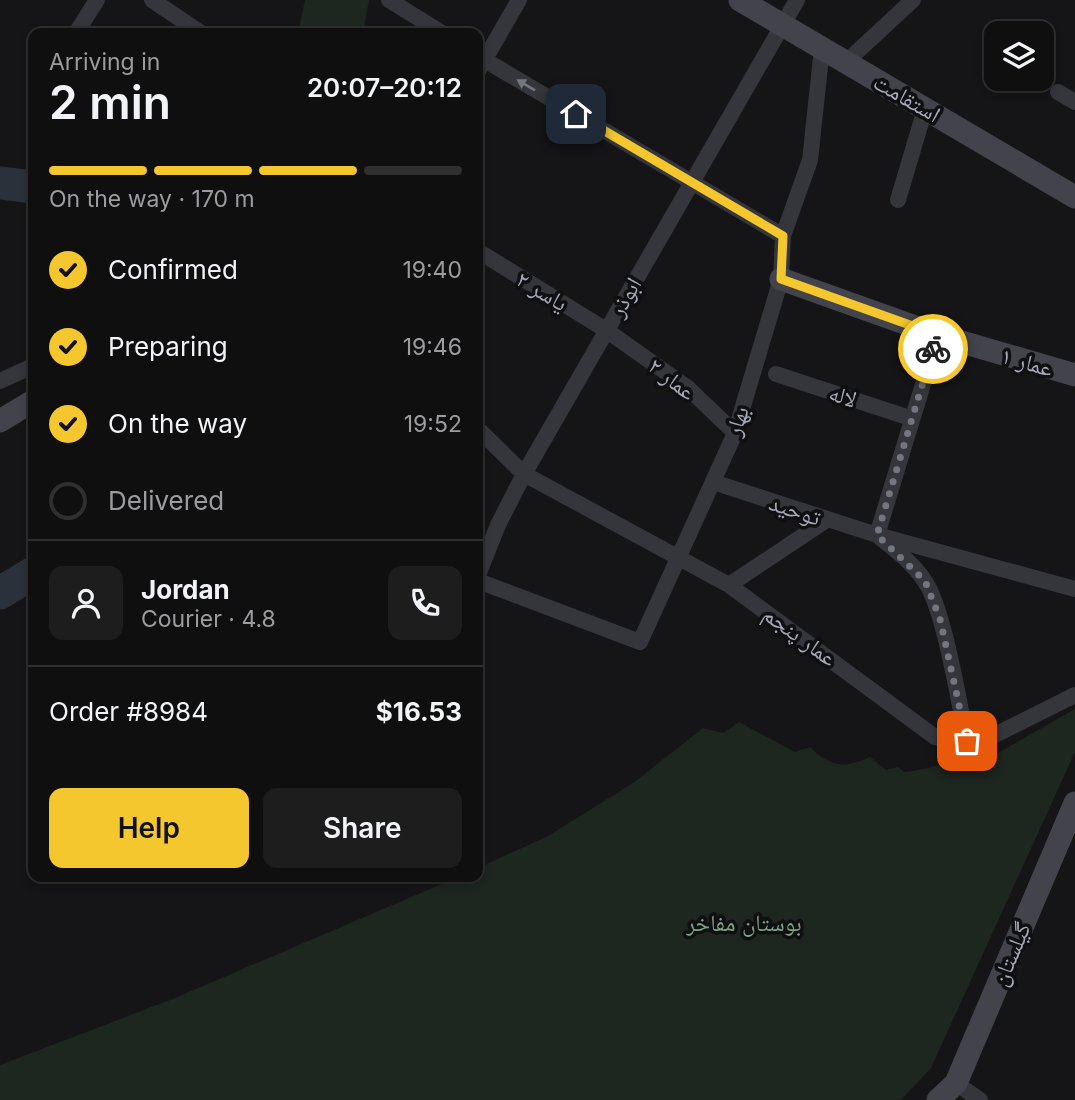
<!DOCTYPE html>
<html lang="en">
<head>
<meta charset="utf-8">
<style>
	body { margin:0; font-family:Inter,"Noto Naskh Arabic",sans-serif; background:#1e1d1e; color:#f1f3f6; height:100vh; display:flex; flex-direction:column; font-size:26px; white-space:nowrap }
	* { box-sizing:border-box; margin:0 }
	p { font-size:23px; color:#9c9c9f }
	.icon { flex:none; width:38px; height:38px; fill:none; stroke:currentColor; stroke-width:2; stroke-linecap:round; stroke-linejoin:round }
	.map { position:relative; flex:1; overflow:hidden }
	.panel { position:absolute; left:28px; top:28px; width:455px; height:854px; display:flex; flex-direction:column; background:#100f10; border-radius:14px; box-shadow:0 4px 10px #0003,0 0 0 2px #302f30 }
	.panel>* { flex:none }
	.tools { position:absolute; left:984px; top:21px; display:grid; gap:14px }
	.tools a { display:grid; place-items:center; width:70px; height:70px; border-radius:14px; background:#100f10; box-shadow:0 4px 10px #0003,0 0 0 2px #302f30; font-size:35px }
	.pin { position:absolute; display:grid; place-items:center; width:60px; height:60px; color:#fff; margin:-30px; border-radius:14px; box-shadow:0 4px 10px #0006 }
	.courier { position:absolute; display:grid; place-items:center; width:70px; height:70px; margin:-35px; border:5px solid #f4c72f; border-radius:50%; background:#fff; color:#222; box-shadow:0 2px 9px #0007 }
	.head em { font-style:normal; font-weight:600 }
	.head div { display:flex; flex-direction:column-reverse }
	.head { display:flex; align-items:center; justify-content:space-between; height:119px; padding:0 21px }
	h1 { font-size:46px; font-weight:600; line-height:52px }
	.bar { display:grid; grid-template-columns:repeat(4,1fr); gap:10px 7px; align-content:center; height:84px; padding:0 21px }
	.bar i { height:9px; border-radius:5px; background:#302f30 }
	.bar .selected { background:#f4c72f }
	.bar p { grid-column:span 4 }
	.line { display:flex; align-items:center; gap:18px; padding:0 21px; border-top:2px solid #302f30 }
	.line div { flex:1 }
	.round { display:grid; place-items:center; flex:none; width:74px; height:74px; border-radius:14px; background:#1e1d1e }
	ol { padding:0 21px; list-style:none }
	li { display:flex; align-items:center; gap:21px; height:77px }
	li p { margin-inline-start:auto }
	li .icon { padding:7px; border-radius:50%; background:#f4c72f; color:#111; stroke-width:4 }
	li:last-child { color:#9c9c9f }
	li i { width:38px; height:38px; border:4px solid #302f30; border-radius:50% }
	.action { display:flex; gap:14px; margin-top:auto; padding:14px 21px }
	.action a { flex:1; height:80px; border-radius:14px; background:#f4c72f; color:#111; font-size:28px; font-weight:600; line-height:80px; text-align:center }
	.action a+a { background:#1e1d1e; color:#f1f3f6 }
	.map>svg:first-child { display:block }
	.green { fill:#1e2620 }
	.lines { fill:none; stroke-linecap:round; stroke-linejoin:round }
	.river { stroke:#2a313a; stroke-width:33 }
	.street { stroke:#35363b; stroke-width:16 }
	.secondary { stroke:#43444b; stroke-width:23 }
	.oneway { fill:#73757f }
	.done { stroke:#73757f; stroke-width:7; stroke-dasharray:0 12.6 }
	.route { stroke:#f4c72f; stroke-width:9 }
	.labels { text-anchor:middle; dominant-baseline:central; stroke-width:7; stroke-linejoin:round; paint-order:stroke }
	.street-label { font-size:23px; fill:#a6a9b7; stroke:#100f11 }
	.park-label { font-size:23px; fill:#7da283; stroke:#100f11 }
</style>
</head>
<body>
<div class="map">
<svg width="1075" height="1100" viewBox="0 0 1075 1100">
	<rect width="100%" height="100%" fill="#151416"/>
	<path class="green" d="M305 0H369L363 33H298Z
		M1075 709V752L931 1068 901 1100H0V1065L175 998 458 877H478V868L548 836 633 783 703 728 723 733 739 722 795 752 810 747C830 767 844 769 870 757L886 770 898 767 904 772C933 770 960 755 989 758Z"/>
	<g class="lines">
		<path class="river" d="M0 183 33 187
			M0 593 33 573"/>
		<path class="street" d="M152 0 201 33
			M389 0 442 33
			M76 33 97 0
			M478 56 783 236
			M846 62 913 0
			M478 71 519 0
			M1058 92 1075 102
			M898 200 925 109
			M478 251 606 330 688 388 735 433
			M938 335 877 535 1075 589
			M776 374 910 418
			M0 381 33 366
			M478 429 524 474 729 585 935 737 979 743 1075 695
			M713 482 877 535C893 548 912 562 924 580 944 607 959 704 967 741
			M478 575 498 525 524 474 797 0
			M478 581 640 642 735 433 781 279 783 236 810 160 822 48
			M729 585 825 521
			M956 1083 980 1100"/>
		<path class="secondary" d="M740 0 1075 197
			M781 279 938 335 1075 375
			M0 421 33 401
			M938 1100 956 1083 1075 803"/>
	</g>
	<defs><path id="oneway-solid" d="M-6-.8H1V-3.2L6.5 0L1 3.2V.8H-6Z" transform="scale(1.75)"/></defs>
	<use class="oneway" href="#oneway-solid" transform="translate(526 85) rotate(-149)"/>
	<g class="lines">
		<path class="done" d="M933 349 877 535 925 581 940 619 967 741"/>
		<path class="route" d="M576 114 783 236 781 279 938 335 933 349"/>
	</g>
	<g class="labels">
		<g class="street-label">
			<text transform="translate(907 98) rotate(30)">استقامت</text>
			<text transform="translate(542 291) rotate(31)">یاسر ۲</text>
			<text transform="translate(625 297) rotate(-60)">ابوذر</text>
			<text transform="translate(1027 362) rotate(16)">عمار ۱</text>
			<text transform="translate(672 379) rotate(38)">عمار ۲</text>
			<text transform="translate(843 396) rotate(18)">لاله</text>
			<text transform="translate(737 421) rotate(-71)">بهار</text>
			<text transform="translate(795 510) rotate(19)">توحید</text>
			<text transform="translate(800 636) rotate(36)">عمار پنجم</text>
			<text transform="translate(1011 954) rotate(-67)">گیلستان</text>
		</g>
		<g class="park-label">
			<text x="744" y="923">بوستان مفاخر</text>
		</g>
	</g>
</svg>
<div class="tools">
<a><svg class="icon" aria-label="layers" viewBox="0 0 24 24"><path d="M12 4l9 5-9 5-9-5zM3 14l9 5 9-5"/></svg></a>
</div>
<div class="pin" style="left:967px;top:741px;background:#ea580c"><svg class="icon" aria-label="bag" viewBox="0 0 24 24"><path d="M5 8h14l-1 12H6zM9 8a3 3 0 0 1 6 0"/></svg></div>
<div class="pin" style="left:576px;top:114px;background:#1f2937"><svg class="icon" aria-label="home" viewBox="0 0 24 24"><path d="M3 11l9-7 9 7M6 9v11h12V9"/></svg></div>
<div class="courier" style="left:933px;top:349px"><svg class="icon" aria-label="bike" viewBox="0 0 24 24"><circle cx="6" cy="16" r="4"/><circle cx="18" cy="16" r="4"/><path d="M6 16l4-8h5l3 8M10 8l3 8H6M13 5h3"/></svg></div>
<section class="panel">
<div class="head"><div><h1>2 min</h1><p>Arriving in</p></div><em>20:07–20:12</em></div>
<div class="bar"><i class="selected"></i><i class="selected"></i><i class="selected"></i><i></i><p>On the way · 170 m</p></div>
<ol>
<li><svg class="icon" aria-label="check" viewBox="0 0 24 24"><path d="M5 12l5 5 9-10"/></svg>Confirmed<p>19:40</p></li>
<li><svg class="icon" aria-label="check" viewBox="0 0 24 24"><path d="M5 12l5 5 9-10"/></svg>Preparing<p>19:46</p></li>
<li><svg class="icon" aria-label="check" viewBox="0 0 24 24"><path d="M5 12l5 5 9-10"/></svg>On the way<p>19:52</p></li>
<li><i></i>Delivered</li>
</ol>
<div class="line" style="height:126px"><a class="round"><svg class="icon" aria-label="person" viewBox="0 0 24 24"><circle cx="12" cy="8" r="4"/><path d="M4 21q1-7 8-7t8 7"/></svg></a><div><b>Jordan</b><p>Courier · 4.8</p></div><a class="round"><svg class="icon" aria-label="phone" viewBox="0 0 24 24"><path d="M5 4h4l2 5-3 2q2 4 5 5l2-3 5 2v4C11 20 4 13 5 4z"/></svg></a></div>
<div class="line" style="height:91px"><div>Order #8984</div><b>$16.53</b></div>
<div class="action"><a>Help</a><a>Share</a></div>
</section>
</div>
</body>
</html>
